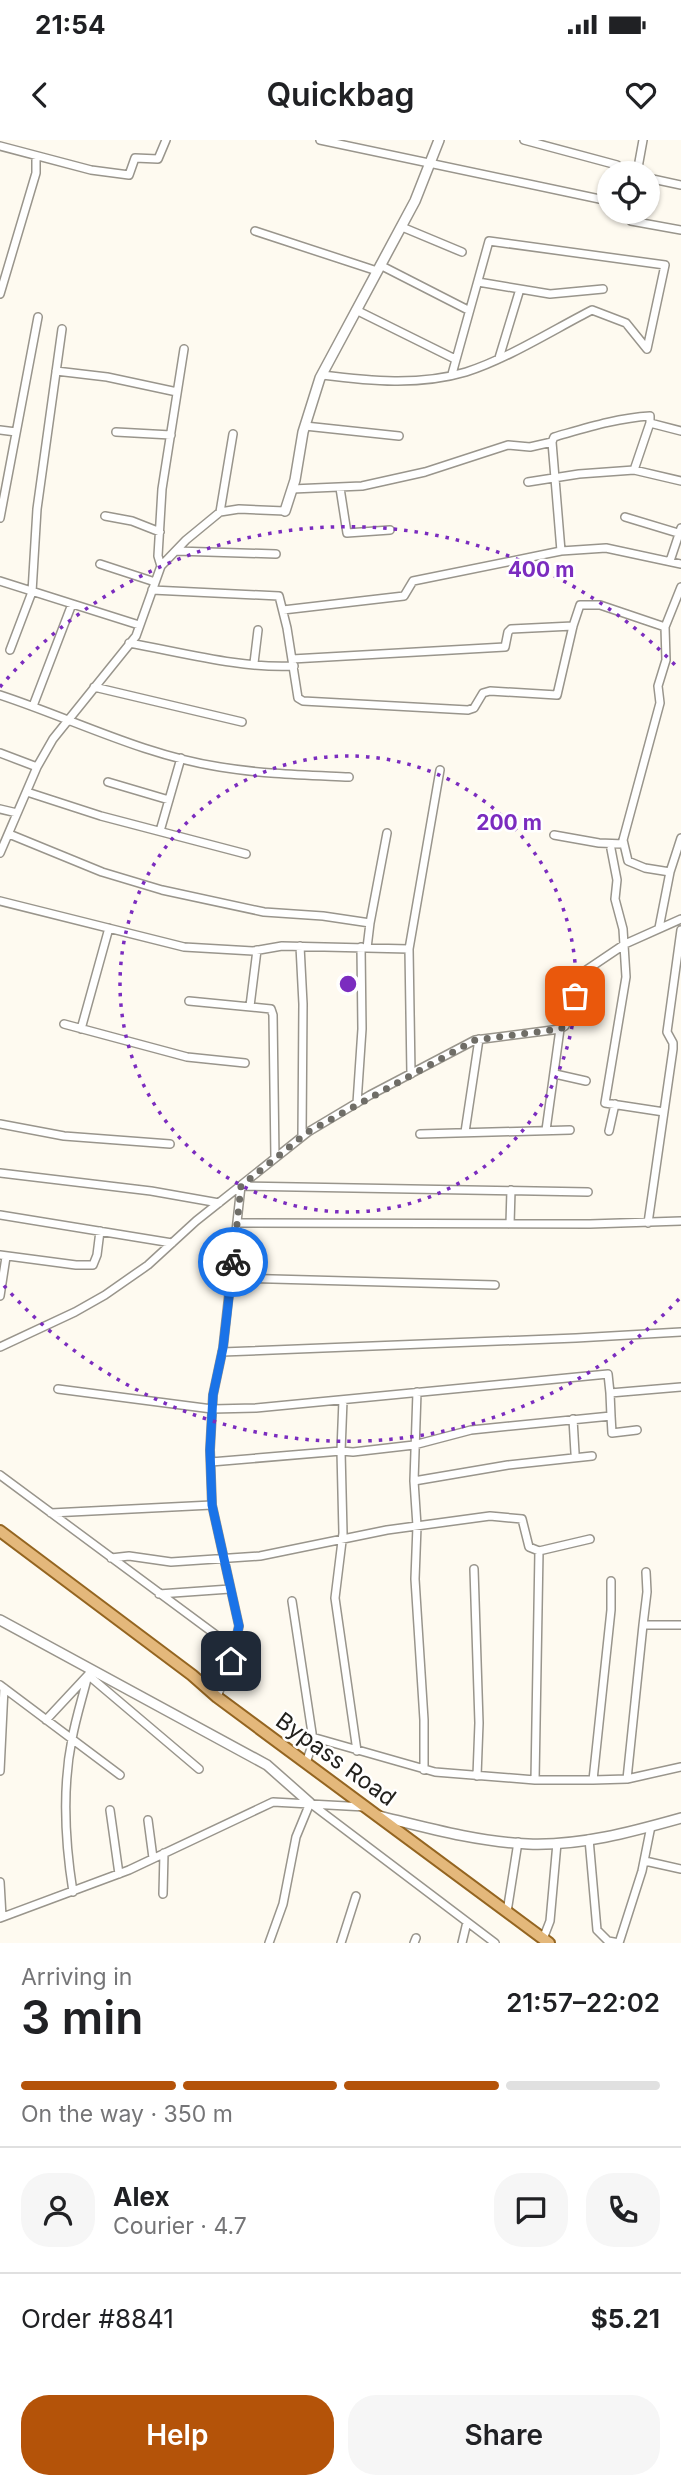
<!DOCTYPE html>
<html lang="en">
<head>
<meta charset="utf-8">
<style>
	body { margin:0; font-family:Inter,sans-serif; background:#f6f6f6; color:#202124; height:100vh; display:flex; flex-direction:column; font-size:26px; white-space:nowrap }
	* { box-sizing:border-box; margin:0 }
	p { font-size:23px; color:#757577 }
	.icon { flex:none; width:38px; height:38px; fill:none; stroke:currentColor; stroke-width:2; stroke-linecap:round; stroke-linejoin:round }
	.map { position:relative; height:1803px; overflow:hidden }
	.details { display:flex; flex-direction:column; background:#fff; flex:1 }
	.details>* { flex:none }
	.buttons { position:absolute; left:597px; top:21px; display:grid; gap:14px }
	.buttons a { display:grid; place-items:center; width:63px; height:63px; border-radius:50%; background:#fff; box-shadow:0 2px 5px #0004; font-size:35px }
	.pin { position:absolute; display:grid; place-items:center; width:60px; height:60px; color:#fff; margin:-30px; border-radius:14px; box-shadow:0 4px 10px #0006 }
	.courier { position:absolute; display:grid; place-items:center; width:70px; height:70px; margin:-35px; border:5px solid #1a73e8; border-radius:50%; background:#fff; color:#222; box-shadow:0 2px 9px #0007 }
	.summary em { font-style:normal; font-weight:600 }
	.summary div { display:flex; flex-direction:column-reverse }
	.summary { display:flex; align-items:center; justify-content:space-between; height:119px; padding:0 21px }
	h1 { font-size:46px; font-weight:600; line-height:52px }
	.bar { display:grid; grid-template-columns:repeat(4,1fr); gap:10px 7px; align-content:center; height:84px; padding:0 21px }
	.bar i { height:9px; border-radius:5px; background:#e0e0e0 }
	.bar .current { background:#b45309 }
	.bar p { grid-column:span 4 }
	.line { display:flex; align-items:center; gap:18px; padding:0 21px; border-top:2px solid #e0e0e0 }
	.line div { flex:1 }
	.round { display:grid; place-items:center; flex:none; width:74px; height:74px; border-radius:28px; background:#f6f6f6 }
	.primary-button { display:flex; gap:14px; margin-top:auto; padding:14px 21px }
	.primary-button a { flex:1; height:80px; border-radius:28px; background:#b45309; color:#fff; font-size:28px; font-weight:600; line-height:80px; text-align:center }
	.primary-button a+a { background:#f6f6f6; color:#202124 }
	.status { display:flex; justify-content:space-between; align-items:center; height:49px; padding:0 35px; background:#fff; direction:ltr }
	.status svg { height:19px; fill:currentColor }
	header { display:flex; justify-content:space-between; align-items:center; height:91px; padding:0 21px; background:#fff; font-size:32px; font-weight:600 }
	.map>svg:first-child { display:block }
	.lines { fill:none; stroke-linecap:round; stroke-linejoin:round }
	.minor-casing { stroke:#99958c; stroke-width:10 }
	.tertiary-casing { stroke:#99958c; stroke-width:12 }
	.primary-casing { stroke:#946521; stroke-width:14 }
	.minor { stroke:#fff; stroke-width:7 }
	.tertiary { stroke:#fff; stroke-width:9 }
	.primary { stroke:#e4b87b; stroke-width:10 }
	.done { stroke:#6f6d67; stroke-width:7; stroke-dasharray:0 12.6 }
	.route { stroke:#1a73e8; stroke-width:9 }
	.ring { fill:none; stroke:#7b2cbf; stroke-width:3.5; stroke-dasharray:3.5 7 }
	.labels { text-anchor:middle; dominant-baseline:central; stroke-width:5; stroke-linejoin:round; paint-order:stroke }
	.street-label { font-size:23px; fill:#22211d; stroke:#fff }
	.centre { fill:#7b2cbf; stroke:#fff; stroke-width:3.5 }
	.ring-label { font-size:21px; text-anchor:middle; font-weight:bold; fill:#7b2cbf; stroke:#fff; stroke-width:5; stroke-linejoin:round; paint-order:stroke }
</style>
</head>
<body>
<div class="status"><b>21:54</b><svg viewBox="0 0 49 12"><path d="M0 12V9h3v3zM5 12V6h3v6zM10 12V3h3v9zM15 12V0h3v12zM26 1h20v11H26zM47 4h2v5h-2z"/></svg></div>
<header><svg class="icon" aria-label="back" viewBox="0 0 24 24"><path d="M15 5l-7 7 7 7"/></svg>Quickbag<svg class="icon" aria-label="heart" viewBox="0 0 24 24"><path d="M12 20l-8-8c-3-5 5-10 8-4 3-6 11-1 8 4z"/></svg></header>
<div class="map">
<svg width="681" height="1803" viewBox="0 0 681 1803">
	<rect width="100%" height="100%" fill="#fefaf0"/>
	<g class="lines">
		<g class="minor-casing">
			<path id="minor" d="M320 0 609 61
				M524 0 617 25
				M0 6 91 30 129 35 135 18 158 19 166 0
				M637 33 643 0
				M648 38 681 45
				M629 72 631 81 681 90
				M402 87 462 112
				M255 91 377 131
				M380 125 468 170
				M478 142 550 154 603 149
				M0 154 36 33V16
				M356 170 455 219
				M499 218 520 149
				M56 231 107 237 177 252
				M322 235C370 241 419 246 466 232 507 219 553 190 592 170L626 183 647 209 665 125 489 101 452 234
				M650 283 681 291
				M305 286 399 296
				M0 290 16 292
				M116 292 171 295
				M552 302 561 411 606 408 681 424
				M528 342 579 334 634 330 681 341
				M340 348 347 393 390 390
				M292 349 362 346 425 332 508 305 530 307 552 302 554 297C586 288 617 278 650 276V283L634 330
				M220 372 233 294
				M105 376 132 381 160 392
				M625 377 681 394
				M0 378 38 177
				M176 411 276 414
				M670 421 681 388
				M100 424 155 442
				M161 426 158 416 162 349 184 209
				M0 441 139 485
				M152 450 279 456 287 488 298 558 303 561 468 570 474 568 483 553 490 551 557 555 573 486 580 465H600L665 487
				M283 470 404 456 413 441 561 411
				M129 503C180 512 243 529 294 526
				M10 510 32 452 37 369 62 189
				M292 519 505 507 508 492 511 489 573 486
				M254 523 258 490
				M94 547 242 582
				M0 555C73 579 143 615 220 627 262 634 306 635 349 637
				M33 566 72 464
				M0 613 37 627
				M108 642 169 660
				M27 652 101 676 246 714
				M0 669 17 673
				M160 691 181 618
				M9 694 102 732 162 750 264 772 323 776 370 783
				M554 695 599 703 624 704
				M611 709 617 740 615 759 623 789 626 837 605 963 664 972
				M0 713 37 627 53 599 136 496 161 426 186 400 220 372 239 369 285 371
				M670 732 645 728 628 721 623 700 660 563 658 546 666 520 665 487 681 447
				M0 761 184 807 253 811 282 806 409 809
				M659 788 670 732 681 698
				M300 806 303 864 302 996
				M367 808 370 783 387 693
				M189 861 271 869 273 875 275 1018
				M250 866 257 810
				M64 884 187 917 245 923
				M81 889 109 788
				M411 934 409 809 440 630
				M555 934 586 941
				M357 963 362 889 361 807
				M0 984 64 996 170 1004
				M546 990 560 889
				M609 991 615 964
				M465 992 479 899
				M420 994 570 990
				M0 1033 151 1051 219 1063
				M0 1075 172 1103
				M238 1083 590 1084 681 1081
				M648 1083 673 909V903L667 892 681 790
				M510 1084 511 1050
				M0 1115 76 1125H93L97 1115 100 1091
				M231 1138 495 1145
				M0 1156 6 1117
				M0 1207 75 1172 105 1155 148 1125 196 1081 308 992 370 955 475 900 560 889 565 886 582 833 625 804 681 779
				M222 1212 576 1198 681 1192
				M58 1249 212 1269 256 1268 608 1234 610 1253 681 1247
				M417 1252 414 1341 417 1386 415 1439 424 1580V1630
				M343 1260 341 1311 343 1393 335 1458 357 1611
				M611 1276 612 1293 637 1290
				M573 1279 575 1313
				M211 1322 341 1311 353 1312 414 1305 471 1290 611 1276 610 1253
				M0 1335 235 1509
				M414 1341 508 1325 592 1316
				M51 1373 212 1365
				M111 1418 129 1416 171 1422 260 1416 387 1390 490 1376 522 1379 529 1407 539 1411
				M474 1429 479 1583 477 1636
				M159 1454 230 1449
				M292 1461 312 1593V1605L306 1623
				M643 1485 647 1452 646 1432
				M0 1545 120 1635
				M217 1557 231 1520 239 1486 212 1365 210 1310 213 1255 223 1208 241 1046 588 1052
				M46 1580 88 1535 199 1629
				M312 1597 435 1632 535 1640H593L627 1639 681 1627
				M0 1631 4 1548
				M627 1639 643 1485H681
				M535 1640 539 1411 590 1399
				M593 1640 611 1470V1441
				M110 1670 119 1734
				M148 1680 153 1718
				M589 1699 597 1790 608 1801 619 1803
				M645 1721 681 1729
				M0 1742 2 1777
				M73 1752C65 1702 62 1649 72 1599 76 1577 83 1556 88 1535L91 1530
				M163 1754 164 1713
				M507 1772 518 1702
				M0 1778 129 1730 273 1662 365 1667
				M543 1799 550 1781 557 1703
				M269 1803 283 1764 296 1697 310 1663 495 1803
				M341 1803 356 1756
				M414 1803 416 1798
				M462 1803 467 1782
				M619 1803 642 1731 651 1686"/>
		</g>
		<g class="tertiary-casing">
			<path id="tertiary" d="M285 371 295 340 303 292 320 238 415 61 439 0
				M0 1480 267 1625 310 1663
				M379 1676C428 1688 478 1702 528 1704 581 1706 631 1692 681 1678"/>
		</g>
		<g class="primary-casing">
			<path id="primary" d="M0 1391 192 1535 217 1557 549 1803"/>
		</g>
		<use href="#minor" class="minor"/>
		<use href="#tertiary" class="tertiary"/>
		<use href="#primary" class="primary"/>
	</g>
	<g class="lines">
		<path class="done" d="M233 1122 241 1046 308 992 475 900 560 889 565 886 575 856"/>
		<path class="route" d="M231 1521 239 1486 212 1365 210 1310 213 1255 223 1208 233 1122"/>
	</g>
	<g class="ring">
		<circle cx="348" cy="844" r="228"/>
		<path d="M679 1159A457 457 0 0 1 0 1141M0 547A457 457 0 0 1 679 529"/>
	</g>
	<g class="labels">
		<g class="street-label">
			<text transform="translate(336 1619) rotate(36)">Bypass Road</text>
		</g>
	</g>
	<circle cx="348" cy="844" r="10" class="centre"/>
	<g class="ring-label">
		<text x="541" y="437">400 m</text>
		<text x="509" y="690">200 m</text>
	</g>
</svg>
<div class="buttons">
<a><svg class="icon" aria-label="locate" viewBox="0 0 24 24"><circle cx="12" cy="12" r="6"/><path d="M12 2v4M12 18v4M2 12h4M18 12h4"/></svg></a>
</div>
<div class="pin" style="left:575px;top:856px;background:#ea580c"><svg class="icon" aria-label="bag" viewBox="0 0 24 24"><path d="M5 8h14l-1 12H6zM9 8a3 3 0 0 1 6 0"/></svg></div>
<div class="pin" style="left:231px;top:1521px;background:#1f2937"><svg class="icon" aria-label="home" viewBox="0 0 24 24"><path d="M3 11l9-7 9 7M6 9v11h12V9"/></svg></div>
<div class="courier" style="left:233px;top:1122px"><svg class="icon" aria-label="bike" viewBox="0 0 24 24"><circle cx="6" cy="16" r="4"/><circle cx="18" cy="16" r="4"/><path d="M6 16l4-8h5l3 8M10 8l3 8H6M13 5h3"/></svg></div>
</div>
<section class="details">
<div class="summary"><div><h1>3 min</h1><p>Arriving in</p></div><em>21:57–22:02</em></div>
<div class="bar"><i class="current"></i><i class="current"></i><i class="current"></i><i></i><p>On the way · 350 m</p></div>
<div class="line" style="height:126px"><a class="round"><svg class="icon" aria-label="person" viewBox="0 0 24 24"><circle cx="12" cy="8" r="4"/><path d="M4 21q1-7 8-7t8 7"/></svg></a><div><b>Alex</b><p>Courier · 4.7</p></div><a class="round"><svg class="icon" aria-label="chat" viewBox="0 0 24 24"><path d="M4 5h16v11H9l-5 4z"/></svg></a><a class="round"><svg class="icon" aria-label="phone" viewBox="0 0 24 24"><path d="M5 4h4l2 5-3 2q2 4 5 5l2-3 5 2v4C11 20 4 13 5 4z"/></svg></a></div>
<div class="line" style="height:91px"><div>Order #8841</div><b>$5.21</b></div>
<div class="primary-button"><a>Help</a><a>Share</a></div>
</section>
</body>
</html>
